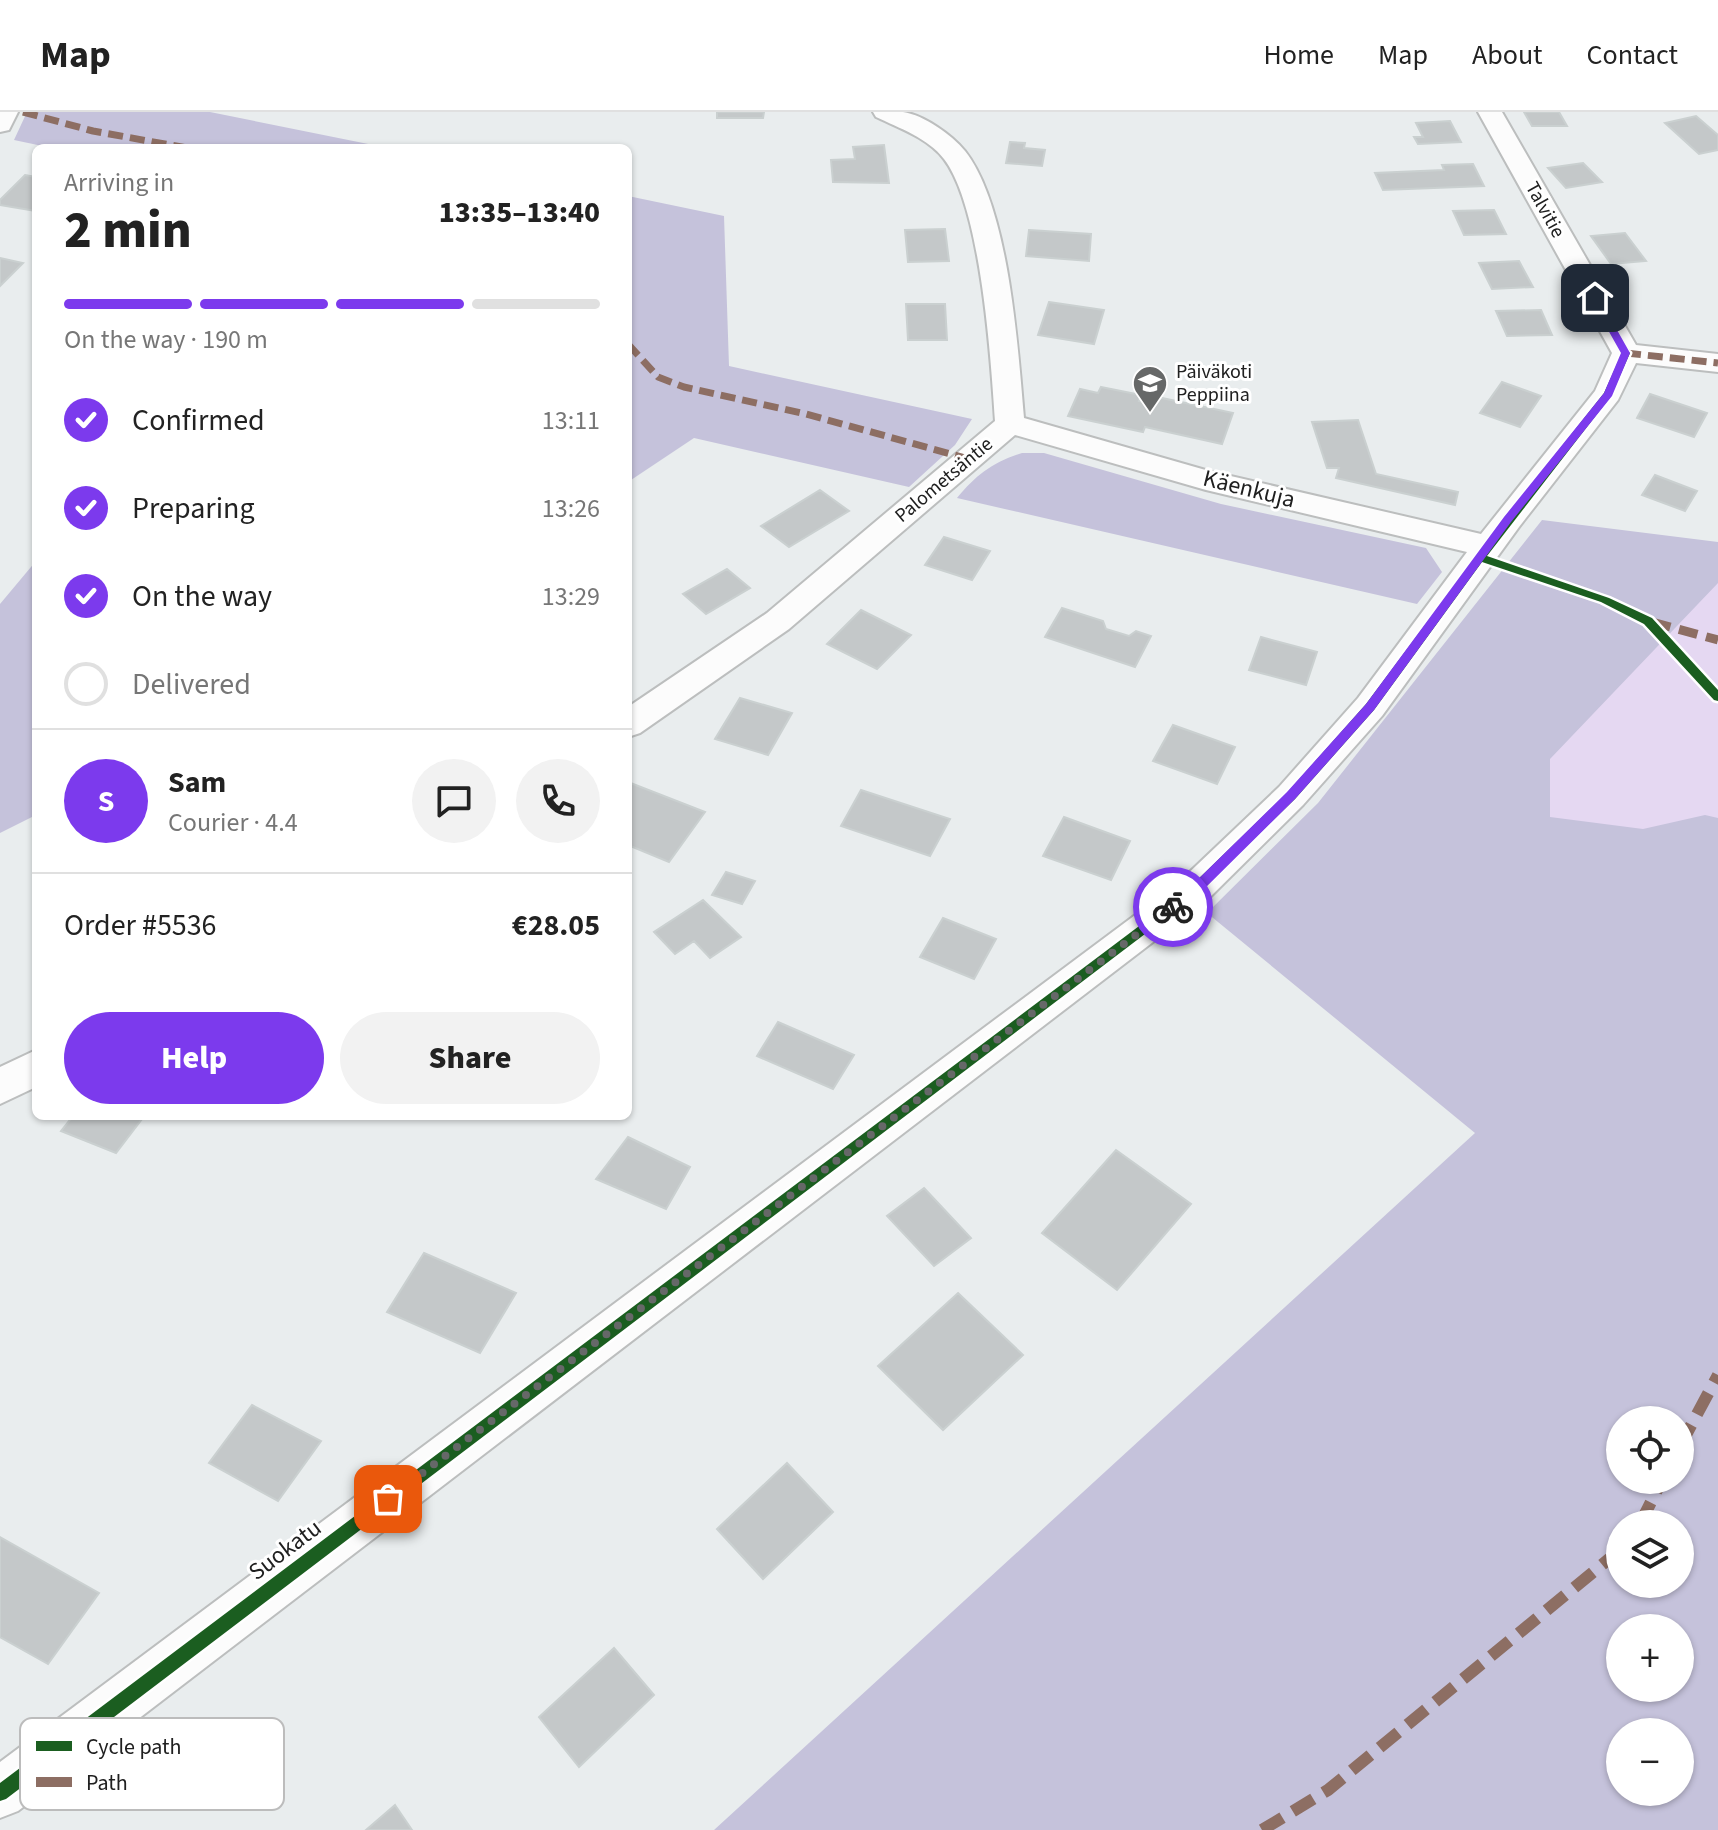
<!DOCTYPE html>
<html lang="en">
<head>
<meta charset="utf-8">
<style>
	body { margin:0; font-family:"Source Sans 3",sans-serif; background:#f2f2f2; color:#222; height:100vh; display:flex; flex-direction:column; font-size:30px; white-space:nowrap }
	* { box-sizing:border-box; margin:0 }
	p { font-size:26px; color:#767676 }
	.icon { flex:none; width:44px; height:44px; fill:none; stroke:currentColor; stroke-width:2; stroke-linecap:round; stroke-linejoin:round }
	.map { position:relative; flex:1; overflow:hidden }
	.sheet { position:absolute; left:32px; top:32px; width:600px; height:976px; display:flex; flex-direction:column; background:#fff; border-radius:12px; box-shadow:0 2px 6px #0004 }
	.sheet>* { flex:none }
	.fabs { position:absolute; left:1606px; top:1294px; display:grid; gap:16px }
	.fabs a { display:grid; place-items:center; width:88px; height:88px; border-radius:50%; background:#fff; box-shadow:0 2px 6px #0004; font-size:40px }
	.pin { position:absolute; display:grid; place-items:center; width:68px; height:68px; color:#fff; margin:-34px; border-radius:16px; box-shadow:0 4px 12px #0006 }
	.courier { position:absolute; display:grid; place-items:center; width:80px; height:80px; margin:-40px; border:6px solid #7c3aed; border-radius:50%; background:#fff; color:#222; box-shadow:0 2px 10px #0007 }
	.headline em { font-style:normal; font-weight:800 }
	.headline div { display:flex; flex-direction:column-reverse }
	.headline { display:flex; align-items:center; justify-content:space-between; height:136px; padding:0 32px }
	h1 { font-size:52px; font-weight:800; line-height:60px }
	.bar { display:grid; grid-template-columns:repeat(4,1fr); gap:12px 8px; align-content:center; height:96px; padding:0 32px }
	.bar i { height:10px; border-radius:6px; background:#e0e0e0 }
	.bar .on { background:#7c3aed }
	.bar p { grid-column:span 4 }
	.line { display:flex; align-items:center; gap:20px; padding:0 32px; border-top:2px solid #e0e0e0 }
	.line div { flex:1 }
	.round { display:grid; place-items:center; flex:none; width:84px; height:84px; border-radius:42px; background:#f2f2f2 }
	ol { padding:0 32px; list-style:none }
	li { display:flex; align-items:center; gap:24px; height:88px }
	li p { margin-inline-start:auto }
	li .icon { padding:8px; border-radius:50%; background:#7c3aed; color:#fff; stroke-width:4 }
	li:last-child { color:#767676 }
	li i { width:44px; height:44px; border:4px solid #e0e0e0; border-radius:50% }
	.action { display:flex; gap:16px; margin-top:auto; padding:16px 32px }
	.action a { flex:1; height:92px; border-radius:48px; background:#7c3aed; color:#fff; font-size:32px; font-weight:800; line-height:92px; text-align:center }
	.action a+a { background:#f2f2f2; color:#222 }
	header { display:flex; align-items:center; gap:48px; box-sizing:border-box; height:112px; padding:0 40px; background:#fff; border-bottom:2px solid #e0e0e0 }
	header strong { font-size:38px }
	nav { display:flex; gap:44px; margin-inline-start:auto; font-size:28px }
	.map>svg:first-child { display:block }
	.forest { fill:#c5c2db; fill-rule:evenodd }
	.park { fill:#e5d8f2 }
	.building { fill:#c4c8c9; stroke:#cad0d0; stroke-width:2 }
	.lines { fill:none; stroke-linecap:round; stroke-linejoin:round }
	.minor-casing { stroke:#bcbebe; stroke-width:4 }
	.minor { fill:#fcfcfc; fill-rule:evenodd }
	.quiet-far2 { stroke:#8d6e63; stroke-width:7; stroke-dasharray:15 7; stroke-linecap:butt }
	.quiet-far1 { stroke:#8d6e63; stroke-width:9; stroke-dasharray:19 9; stroke-linecap:butt }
	.quiet { stroke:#8d6e63; stroke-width:12; stroke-dasharray:24 12; stroke-linecap:butt }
	.cycleway-casing { stroke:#fff; stroke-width:5 }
	.cycleway { fill:#1b5e20; fill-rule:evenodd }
	.route { fill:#7c3aed }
	.done { stroke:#666868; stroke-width:8; stroke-dasharray:0 14.4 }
	.labels { text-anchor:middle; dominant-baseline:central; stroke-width:6; stroke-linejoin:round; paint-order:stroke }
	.far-street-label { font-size:20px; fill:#202020; stroke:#fff }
	.far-poi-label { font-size:20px; fill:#202020; stroke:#fff; text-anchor:start }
	.street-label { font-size:24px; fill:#202020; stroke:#fff }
	.key { fill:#fff; stroke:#bcbcbc; stroke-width:2 }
	.key-label { font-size:22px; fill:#202020 }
</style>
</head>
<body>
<header>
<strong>Map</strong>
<nav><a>Home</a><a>Map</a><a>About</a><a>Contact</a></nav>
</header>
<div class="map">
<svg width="1718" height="1718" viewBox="0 0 1718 1718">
	<rect width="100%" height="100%" fill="#e9edee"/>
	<path class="forest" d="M27 0H210L388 36H52L14 28Z
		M628 84 724 104 729 254 972 307 955 333 909 375 694 326 628 370Z
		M1022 341H1044L1221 392 1426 436 1442 460 1417 492 957 386C976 363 993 350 1022 341Z
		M1542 408 1718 430V1718H714L1475 1021 1207 801 1318 691ZM1620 1308H1680V1368H1620ZM1620 1412H1680V1472H1620ZM1620 1516H1680V1576H1620ZM1620 1620H1680V1680H1620Z
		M36 449V703L0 721V492Z"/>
	<path class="park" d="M1718 471V706L1705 703 1643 717 1550 705V647Z"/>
	<path class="building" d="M717 0H764L763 6H717Z
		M1524 0H1559L1567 14H1532Z
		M1696 4 1718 23V38L1699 42 1665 11Z
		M1450 9 1461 30 1418 32 1414 25H1423L1416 11Z
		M1010 30 1025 31 1024 36 1045 38 1042 54 1006 51Z
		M884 33 889 71 833 70 831 48 855 47 853 35Z
		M1583 51 1602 70 1566 76 1548 56Z
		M1473 52 1484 74 1383 78 1375 61 1444 58 1442 53Z
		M25 63 36 65V99L0 93V88Z
		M1494 98 1506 122 1464 123 1453 99Z
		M945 117 949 149 908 150 905 118Z
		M1029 118 1091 122 1089 149 1026 144Z
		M1625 121 1646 149 1611 152 1591 124Z
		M0 146 23 151 0 174Z
		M1519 149 1533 175 1492 177 1479 151Z
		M1049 190 1104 198 1094 232 1038 223Z
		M906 192H945L947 228H908Z
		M1541 198 1552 223 1507 224 1496 199Z
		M1502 270 1541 284 1520 315 1480 301Z
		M1101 275 1141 283 1139 289 1154 292 1157 285 1233 301 1222 332 1145 315 1143 320 1068 304 1080 277 1098 281Z
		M1650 282 1707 301 1694 325 1637 306Z
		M1358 308 1376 362 1458 380 1455 393 1336 366 1339 356H1327L1312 310Z
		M1655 363 1697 379 1685 399 1642 383Z
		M820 378 849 399 789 435 761 414Z
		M944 425 990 439 972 468 925 453Z
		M727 457 750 476 706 502 683 482Z
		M1062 496 1103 509 1106 517 1129 524 1136 519 1151 524 1135 555 1045 525Z
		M861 498 911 523 877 557 827 532Z
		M1261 525 1317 540 1306 573 1249 558Z
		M740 586 792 601 768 643 715 627Z
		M1173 613 1235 635 1217 672 1153 649Z
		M628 670 705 700 669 750 628 733Z
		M861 678 950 707 930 744 841 714Z
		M1064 705 1130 729 1111 768 1043 744Z
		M726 760 755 769 742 792 712 783Z
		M703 788 741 825 710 846 694 829 675 842 654 820Z
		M943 806 996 827 974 867 920 845Z
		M778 910 854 943 833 977 757 944Z
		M73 1004H133L142 1007 116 1041 61 1019Z
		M628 1025 690 1055 666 1097 596 1067Z
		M1116 1038 1191 1092 1117 1178 1042 1121Z
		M924 1076 971 1126 934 1154 887 1104Z
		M424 1141 516 1181 480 1241 387 1200Z
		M958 1181 1023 1243 943 1318 878 1254Z
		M252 1293 321 1329 278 1389 209 1351Z
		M787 1351 833 1400 763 1467 717 1417Z
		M0 1425 99 1481 48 1552 0 1525Z
		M614 1536 654 1583 579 1655 539 1605Z
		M395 1693 412 1718H366Z"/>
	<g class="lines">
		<g class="minor-casing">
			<path id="minor" d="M0 0H18L9 18 0 20Z
				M873 0C883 0 894 0 903 0 924 3 952 23 965 39 1009 95 1018 236 1024 306L1209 359 1481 422 1595 279 1612 241 1478 0H1502L1636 233 1718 242V260L1636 251 1618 288 1519 415 1382 604 1303 693 1204 791 18 1699 0 1706V1650L1178 771 1279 675 1358 586 1467 440 1206 378 1015 323 789 517 640 621 628 625V595L767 501 995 309C991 247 981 95 944 47 928 26 899 16 876 5Z
				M36 938V975L0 992V955Z"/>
		</g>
		<use href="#minor" class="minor"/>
		<path class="quiet-far2" d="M23 0 93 19 187 36
			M628 232 658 265 684 275 806 302 969 347
			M1626 241 1718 251"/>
		<path class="quiet-far1" d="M1652 510 1718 528"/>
		<path class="quiet" d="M1680 1334 1718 1263
			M1640 1412 1662 1368
			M1262 1718 1328 1678 1620 1438"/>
		<g class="cycleway-casing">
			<path id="cycleway" d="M1626 238 1630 241 1611 284 1487 444 1609 486 1652 506 1718 578V589L1714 588 1644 512 1601 490 1482 450 1374 598 1295 687 1195 784 6 1687 0 1689V1671L1187 778 1287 681 1366 592 1505 406 1604 281 1622 241Z"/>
		</g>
		<use href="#cycleway" class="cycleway"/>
	</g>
	<path class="route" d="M1595 183 1599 186 1630 241 1612 284 1511 410 1374 598 1295 687 1196 785 1178 798H1169V791L1187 778 1287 680 1366 592 1504 405 1604 281 1621 241 1590 186Z"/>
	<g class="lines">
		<path class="done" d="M388 1387 1173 795"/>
	</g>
	<defs>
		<g id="school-pin" transform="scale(1.8)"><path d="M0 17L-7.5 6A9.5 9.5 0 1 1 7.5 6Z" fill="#666868" stroke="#fff"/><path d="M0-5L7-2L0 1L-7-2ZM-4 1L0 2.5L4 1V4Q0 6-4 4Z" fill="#fff"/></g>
	</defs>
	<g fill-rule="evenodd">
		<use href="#school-pin" x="1150" y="271"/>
	</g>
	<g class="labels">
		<g class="far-street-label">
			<text transform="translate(1545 98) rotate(61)">Talvitie</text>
			<text transform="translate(944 368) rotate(-40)">Palometsäntie</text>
		</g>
		<g class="far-poi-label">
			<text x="1176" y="260">Päiväkoti<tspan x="1176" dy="23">Peppiina</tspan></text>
		</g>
		<g class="street-label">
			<text transform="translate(1249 377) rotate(14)">Käenkuja</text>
			<text transform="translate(285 1438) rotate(-37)">Suokatu</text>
		</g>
	</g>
	<rect x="20" y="1606" width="264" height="92" rx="12" class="key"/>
	<rect x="36" y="1629" width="36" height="10" fill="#1b5e20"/>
	<rect x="36" y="1665" width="36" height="10" fill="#8d6e63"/>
	<g class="key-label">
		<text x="86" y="1642">Cycle path</text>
		<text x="86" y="1678">Path</text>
	</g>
</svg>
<div class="fabs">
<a><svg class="icon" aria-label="locate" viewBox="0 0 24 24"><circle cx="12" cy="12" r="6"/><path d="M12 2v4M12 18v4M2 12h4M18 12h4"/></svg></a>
<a><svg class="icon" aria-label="layers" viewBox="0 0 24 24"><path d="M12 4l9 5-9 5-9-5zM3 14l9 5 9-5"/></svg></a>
<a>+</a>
<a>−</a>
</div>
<div class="pin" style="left:388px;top:1387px;background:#ea580c"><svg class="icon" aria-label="bag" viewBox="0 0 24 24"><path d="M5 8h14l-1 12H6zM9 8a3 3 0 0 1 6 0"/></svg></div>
<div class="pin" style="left:1595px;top:186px;background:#1f2937"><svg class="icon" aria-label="home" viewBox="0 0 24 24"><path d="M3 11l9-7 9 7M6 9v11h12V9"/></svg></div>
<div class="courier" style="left:1173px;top:795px"><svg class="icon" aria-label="bike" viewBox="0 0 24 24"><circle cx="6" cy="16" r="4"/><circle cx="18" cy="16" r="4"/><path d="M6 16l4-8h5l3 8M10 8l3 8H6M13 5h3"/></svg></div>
<section class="sheet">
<div class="headline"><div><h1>2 min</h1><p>Arriving in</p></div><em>13:35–13:40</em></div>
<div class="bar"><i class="on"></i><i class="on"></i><i class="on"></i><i></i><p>On the way · 190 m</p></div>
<ol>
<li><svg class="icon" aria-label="check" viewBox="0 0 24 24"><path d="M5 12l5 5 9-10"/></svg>Confirmed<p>13:11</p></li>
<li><svg class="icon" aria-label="check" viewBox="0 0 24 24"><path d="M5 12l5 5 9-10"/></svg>Preparing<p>13:26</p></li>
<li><svg class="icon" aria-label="check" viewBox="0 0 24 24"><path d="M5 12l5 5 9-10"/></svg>On the way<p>13:29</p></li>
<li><i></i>Delivered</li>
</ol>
<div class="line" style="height:144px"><b class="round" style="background:#7c3aed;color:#fff">S</b><div><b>Sam</b><p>Courier · 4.4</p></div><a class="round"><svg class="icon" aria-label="chat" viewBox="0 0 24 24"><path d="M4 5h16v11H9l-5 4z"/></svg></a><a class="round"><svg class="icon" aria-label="phone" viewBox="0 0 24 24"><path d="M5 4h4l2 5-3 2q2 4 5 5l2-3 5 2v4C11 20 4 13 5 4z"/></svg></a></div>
<div class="line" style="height:104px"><div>Order #5536</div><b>€28.05</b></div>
<div class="action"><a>Help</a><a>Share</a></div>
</section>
</div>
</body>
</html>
